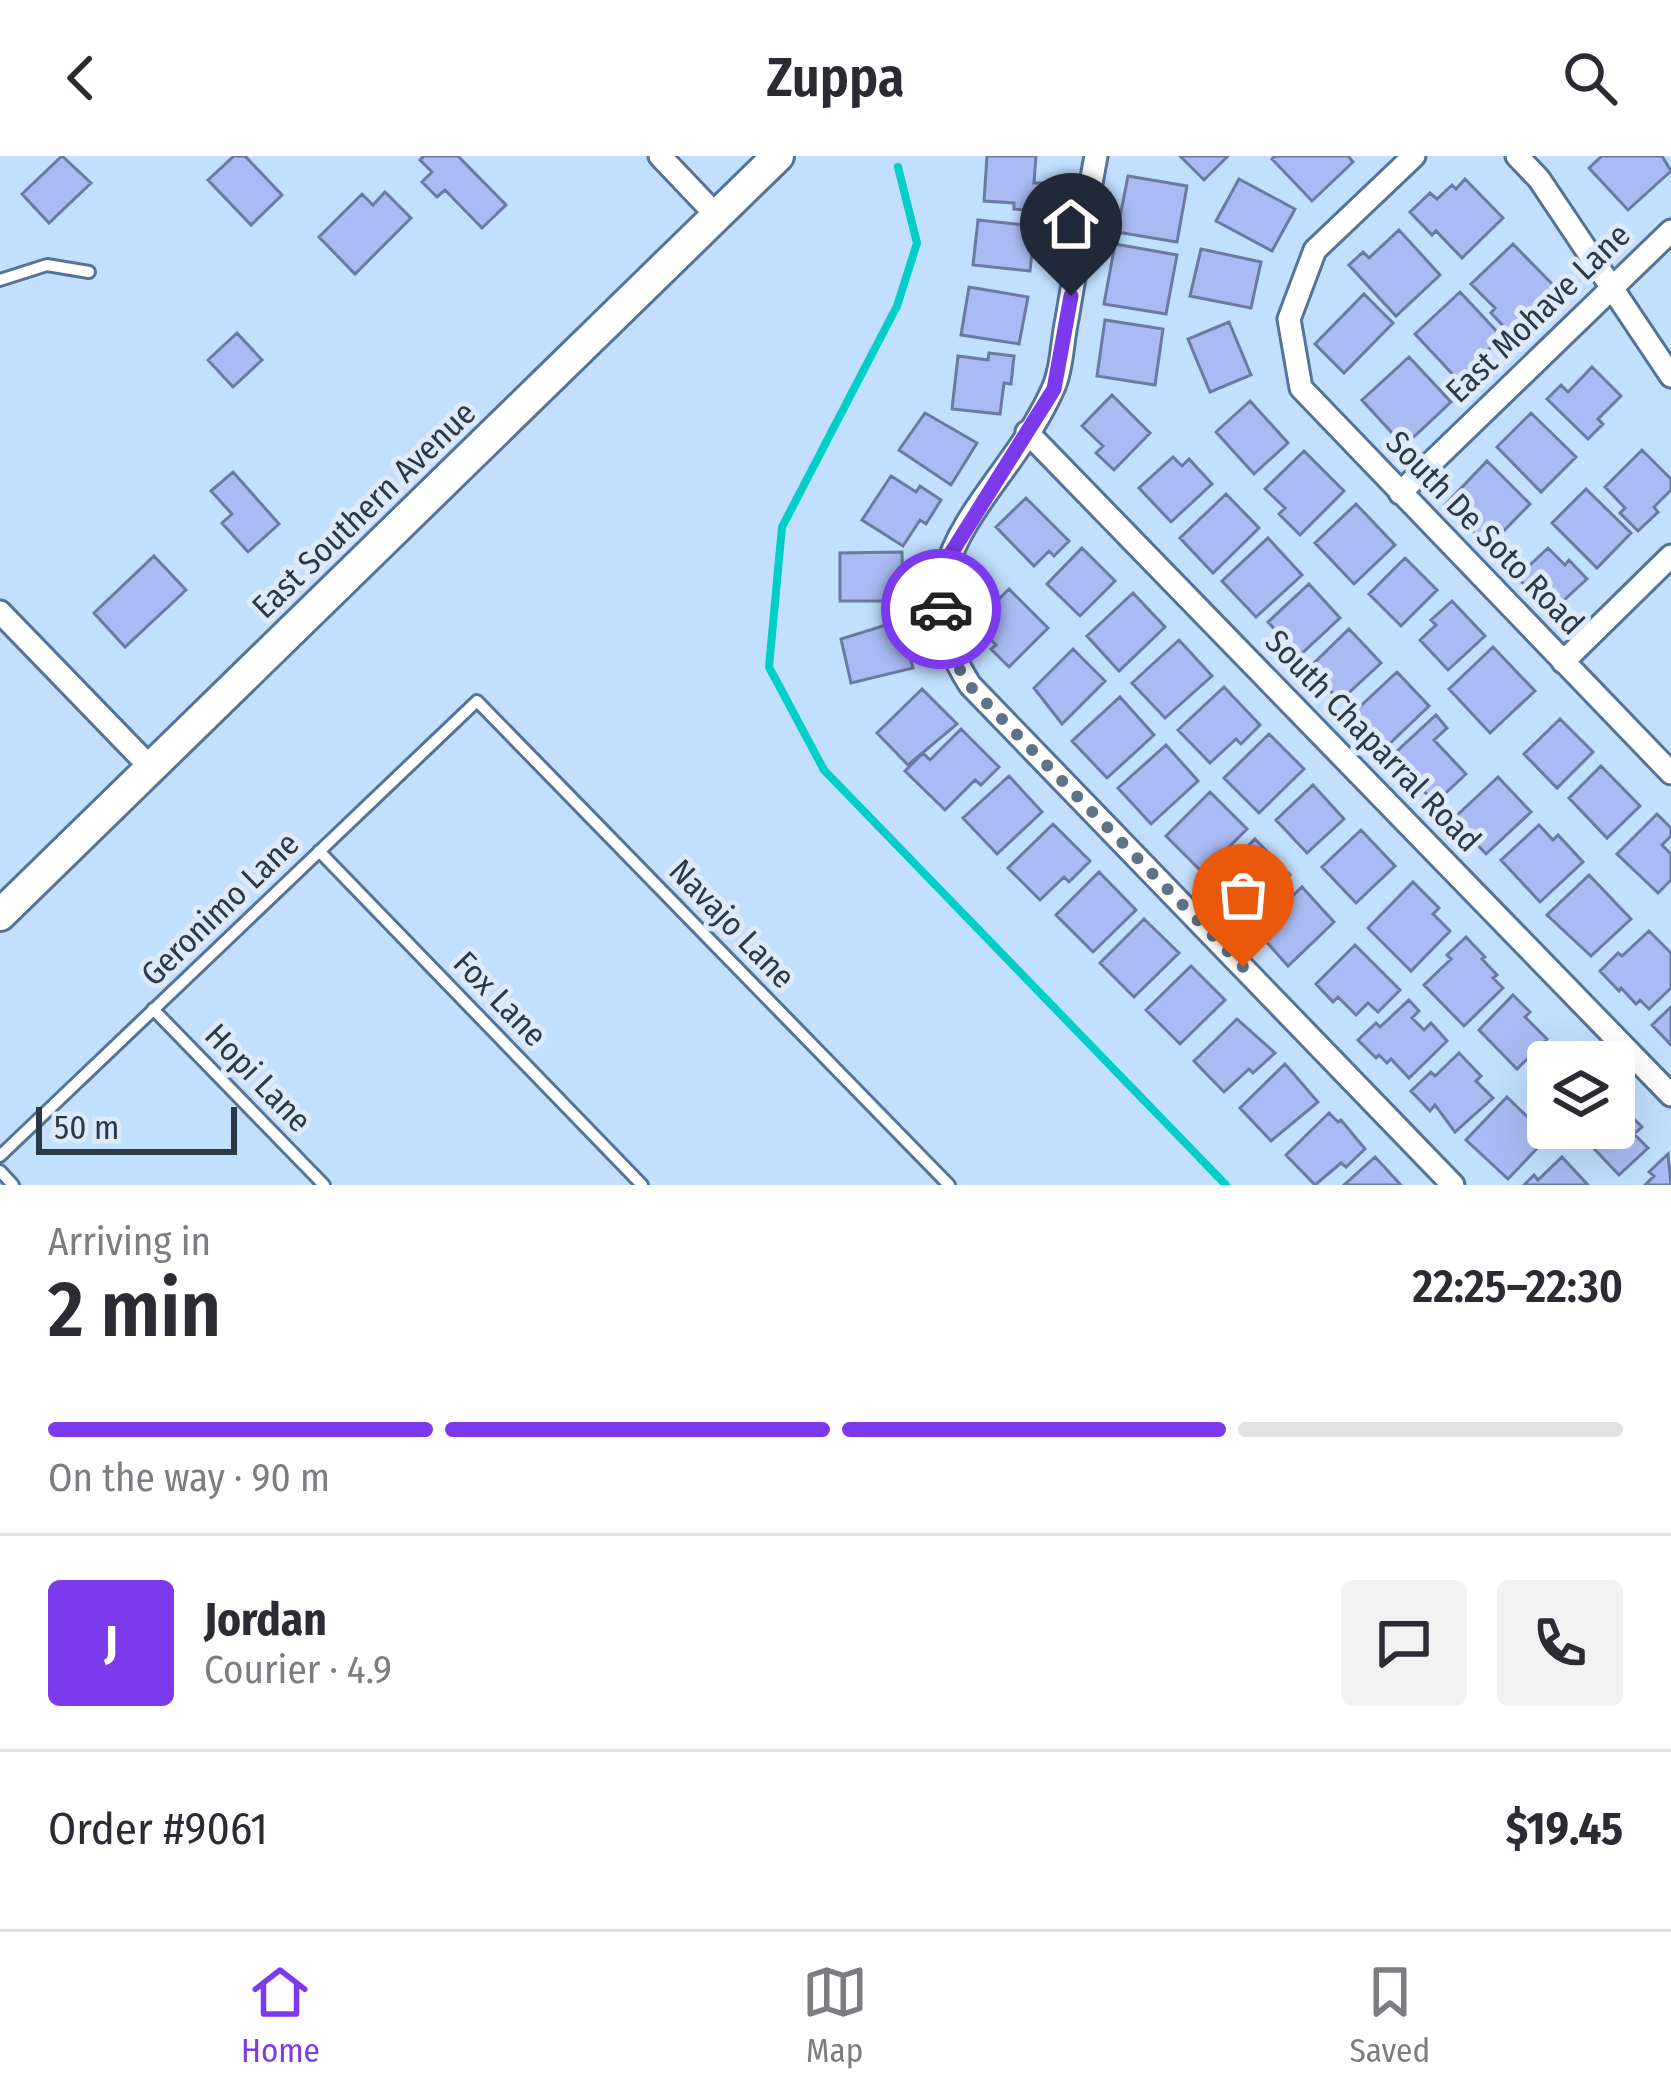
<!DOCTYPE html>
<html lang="en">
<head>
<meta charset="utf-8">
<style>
	body { margin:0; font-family:"Fira Sans Condensed",sans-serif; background:#f2f2f3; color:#2b2b33; height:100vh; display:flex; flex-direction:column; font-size:45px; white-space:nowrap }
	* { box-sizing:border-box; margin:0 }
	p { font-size:39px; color:#7c7c81 }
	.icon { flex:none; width:66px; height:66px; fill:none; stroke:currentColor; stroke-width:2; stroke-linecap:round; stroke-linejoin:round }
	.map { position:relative; height:1029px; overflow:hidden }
	.panel { display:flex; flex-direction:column; background:#fff; flex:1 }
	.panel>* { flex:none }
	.fabs { position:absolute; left:1527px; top:885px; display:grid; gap:24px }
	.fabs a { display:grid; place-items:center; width:108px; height:108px; border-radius:12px; background:#fff; box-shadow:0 12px 48px #0002; font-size:60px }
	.scale { position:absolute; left:36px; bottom:30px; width:201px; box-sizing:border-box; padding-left:12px; border:6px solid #2a3948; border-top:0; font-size:33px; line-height:42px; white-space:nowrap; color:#2a3948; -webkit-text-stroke:9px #dceafa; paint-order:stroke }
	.pin { position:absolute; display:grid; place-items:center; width:102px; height:102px; color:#fff; margin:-123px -51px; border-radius:50% 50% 50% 0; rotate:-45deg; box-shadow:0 0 12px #0007 }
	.pin .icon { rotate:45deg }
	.courier { position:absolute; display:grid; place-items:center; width:120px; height:120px; margin:-60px; border:9px solid #7c3aed; border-radius:50%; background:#fff; color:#222; box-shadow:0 3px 15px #0007 }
	.head em { font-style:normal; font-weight:600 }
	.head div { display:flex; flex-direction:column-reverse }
	.head { display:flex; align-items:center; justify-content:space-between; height:204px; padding:0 48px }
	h1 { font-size:78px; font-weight:600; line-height:90px }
	.bar { display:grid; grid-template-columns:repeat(4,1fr); gap:18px 12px; align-content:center; height:144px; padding:0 48px }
	.bar i { height:15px; border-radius:9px; background:#e1e1e2 }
	.bar .selected { background:#7c3aed }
	.bar p { grid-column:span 4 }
	.line { display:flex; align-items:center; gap:30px; padding:0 48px; border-top:3px solid #e1e1e2 }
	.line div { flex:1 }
	.round { display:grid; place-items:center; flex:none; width:126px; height:126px; border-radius:12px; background:#f2f2f3 }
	header { display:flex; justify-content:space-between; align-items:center; height:156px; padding:0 48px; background:#fff; font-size:54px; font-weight:600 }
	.menu { display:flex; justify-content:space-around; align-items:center; height:168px; border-top:3px solid #e1e1e2; background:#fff; font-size:33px; color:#7c7c81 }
	.menu a { display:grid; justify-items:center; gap:6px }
	.menu .selected { color:#7c3aed }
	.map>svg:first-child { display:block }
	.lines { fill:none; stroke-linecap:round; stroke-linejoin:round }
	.stream { stroke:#00cec7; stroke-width:8 }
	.building { fill:#a9bbf2; stroke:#6c79a3; stroke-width:3 }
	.lane-casing { stroke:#537497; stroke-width:16 }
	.street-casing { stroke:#537497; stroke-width:27 }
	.secondary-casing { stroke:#537497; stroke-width:36 }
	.lane { stroke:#fff; stroke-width:10 }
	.street { stroke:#fff; stroke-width:21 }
	.secondary { stroke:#fff; stroke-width:30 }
	.done { stroke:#5f7388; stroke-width:12; stroke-dasharray:0 21.6 }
	.route { stroke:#7c3aed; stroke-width:15 }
	.labels { text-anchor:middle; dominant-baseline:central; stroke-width:10; stroke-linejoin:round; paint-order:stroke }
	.street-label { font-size:33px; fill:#2a3948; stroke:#dceafa }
</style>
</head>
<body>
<header><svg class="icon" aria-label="back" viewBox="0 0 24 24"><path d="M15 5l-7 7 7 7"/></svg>Zuppa<svg class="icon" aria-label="search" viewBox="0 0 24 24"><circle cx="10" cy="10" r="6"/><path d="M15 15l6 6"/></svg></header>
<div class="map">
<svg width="1671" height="1029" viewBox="0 0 1671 1029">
	<rect width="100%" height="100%" fill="#c2dffe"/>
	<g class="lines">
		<path class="stream" d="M898 11 917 87 897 150 782 371 769 511 824 614 1226 1029"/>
	</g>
	<path class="building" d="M62 0 91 27 49 67 22 38Z
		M234 0H245L282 39 251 69 208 24Z
		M424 0H458L506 49 482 72 445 34 437 41 422 26 432 16 420 4Z
		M987 0H1036L1034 27H1041L1040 55 1014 53V47L984 45Z
		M1180 0H1228L1204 24Z
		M1275 0H1348L1353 6 1312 45 1272 3Z
		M1602 0H1662L1671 15 1628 54 1589 12Z
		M1128 20 1187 30 1177 86 1117 76Z
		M1239 23 1295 53 1272 95 1216 65Z
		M1465 23 1503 62 1462 102 1436 75 1432 79 1410 56 1430 37 1437 43 1452 29 1456 33Z
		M385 36 411 62 355 118 319 81 362 38 373 49Z
		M978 64 1035 70 1030 115 973 109Z
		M1399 74 1440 119 1396 160 1349 109 1363 96 1369 102Z
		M1115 88 1177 99 1166 158 1104 148Z
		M1513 88 1555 131 1509 176 1491 157 1495 152 1471 128Z
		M1201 93 1261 106 1251 152 1190 140Z
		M969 131 1028 141 1019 188 961 179Z
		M1460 136 1502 181 1457 223 1415 178Z
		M1364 138 1393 167 1344 217 1315 188Z
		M1105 164 1163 173 1155 229 1097 220Z
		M1229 166 1251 219 1210 236 1188 183Z
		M237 177 262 204 233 231 208 204Z
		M989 197 1014 200 1011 228 1004 227 1000 258 952 253 958 200 988 204Z
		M1409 201 1451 246 1404 290 1362 244Z
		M1592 211 1621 240 1598 263 1603 268 1588 283 1547 243 1561 229 1568 236Z
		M1112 239 1150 277 1114 314 1096 297 1103 290 1082 270Z
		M1250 245 1288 287 1254 318 1216 276Z
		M925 257 977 287 951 329 899 294Z
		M1531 257 1576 301 1541 336 1497 291Z
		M1642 294 1671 323V334L1654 351 1658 356 1638 375 1620 357 1625 352 1605 331Z
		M1304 295 1344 335 1300 379 1279 358 1285 352 1265 333Z
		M1173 301 1182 310 1189 303 1212 328 1171 366 1139 332Z
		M1487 305 1530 348 1488 391 1445 349Z
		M233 316 279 368 248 396 222 367 232 358 211 335Z
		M891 320 916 336 920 330 941 344 926 368 920 364 903 390 862 364Z
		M1586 333 1631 377 1597 412 1552 367Z
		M1226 338 1259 372 1213 417 1180 382Z
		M1026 342 1069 385 1054 400 1049 395 1034 410 996 371Z
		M1356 348 1395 389 1354 428 1315 387Z
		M1268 382 1302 419 1256 461 1222 425Z
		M1082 392 1115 425 1080 460 1047 428Z
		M1548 392 1565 409 1569 404 1587 423 1551 456 1517 421Z
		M902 396 903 445H840V397Z
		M154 400 186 434 125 491 94 457Z
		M1405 402 1437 434 1401 470 1369 438Z
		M1309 428 1340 462 1299 500 1268 466Z
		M1009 433 1048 472 1009 511 991 493 996 489 975 467Z
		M1133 437 1165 471 1119 515 1087 480Z
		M1452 445 1485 480 1448 514 1420 484 1436 469 1431 464Z
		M899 465 913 512 851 527 841 483Z
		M1349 473 1381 507 1340 545 1324 528 1328 524 1313 508Z
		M1179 484 1212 520 1165 562 1132 527Z
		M1493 491 1535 535 1490 577 1449 533Z
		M1073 493 1105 525 1062 568 1034 532Z
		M1397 516 1429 550 1384 593 1352 558Z
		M1224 531 1260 569 1241 588 1236 583 1210 607 1178 574Z
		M922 533 957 568 908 609 877 577Z
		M1120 541 1154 579 1107 622 1072 585Z
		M1436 559 1447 572 1434 584 1466 618 1435 647 1417 628 1422 623 1397 595Z
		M1560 563 1593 596 1557 632 1524 598Z
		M961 573 999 611 981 629 975 624 945 654 905 615 923 597 930 604Z
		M1269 578 1304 613 1259 657 1224 622Z
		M1166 589 1198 625 1151 668 1118 632Z
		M1601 610 1640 650 1607 682 1569 642Z
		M1009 620 1042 656 997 698 963 662Z
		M1498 621 1531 656 1486 698 1453 663Z
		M1313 629 1344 663 1307 697 1276 664Z
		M1210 636 1247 673 1203 717 1166 680Z
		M1657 658 1671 672V680L1662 689 1671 698V724L1658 737 1617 698Z
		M1053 668 1090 705 1069 726 1064 721 1040 744 1008 712Z
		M1539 669 1553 684 1558 679 1583 706 1540 746 1501 704Z
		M1361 674 1395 710 1356 747 1322 711Z
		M1255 683 1290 719 1246 765 1210 728Z
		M1099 716 1136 754 1093 796 1056 759Z
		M1589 719 1631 763 1591 800 1547 759Z
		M1413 726 1439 752 1433 758 1450 775 1411 815 1368 772Z
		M1302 731 1334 766 1288 810 1256 774Z
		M1144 763 1179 797 1134 841 1100 807Z
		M1649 775 1671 797V832L1649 853 1640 844 1636 848 1621 832 1619 835 1600 815 1618 797 1622 800Z
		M1466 781 1485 801 1482 803 1497 819 1493 822 1503 832 1464 870 1424 829 1451 803 1447 799Z
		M1355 789 1400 834 1378 856 1368 847 1356 859 1338 841 1333 846 1316 828Z
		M1191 810 1225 844 1180 888 1146 854Z
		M1513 839 1530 856 1525 861 1547 883 1517 913 1479 874Z
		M1409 844 1419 855 1412 862 1424 874 1431 867 1447 885 1409 922 1391 903 1387 907 1379 899 1376 902 1358 884 1376 867 1380 871Z
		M1671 851V889L1652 869Z
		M1237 863 1275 897 1253 917 1249 913 1224 936 1194 905Z
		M1459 897 1481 920 1476 925 1493 942 1455 976 1435 949 1430 955 1411 935 1431 916 1435 920Z
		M1285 908 1318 946 1271 985 1240 952Z
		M1507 941 1548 981 1508 1023 1466 984Z
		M1616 945 1642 971 1634 978 1648 992 1619 1019 1581 979 1588 972H1614Z
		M1329 957 1338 966 1341 964 1365 993 1346 1011 1341 1007 1315 1029 1286 999Z
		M1668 998 1671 1029H1645L1654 1020 1649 1016Z
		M1375 1001 1401 1029H1344Z
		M1562 1001 1588 1029H1524L1534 1019 1538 1024Z"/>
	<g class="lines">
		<g class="lane-casing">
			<path id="lane" d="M0 124 47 109 89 116
				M319 695 642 1029
				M153 853 324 1029
				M0 1000 477 545 949 1029
				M0 1015 13 1029"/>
		</g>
		<g class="street-casing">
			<path id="street" d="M660 0 717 60
				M1096 0C1086 54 1076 109 1067 163 1062 186 1062 215 1052 235 1003 343 889 403 970 529L1453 1029
				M1414 0 1315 94 1289 163 1301 232 1671 617
				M1517 0 1539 23 1671 220
				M1027 276 1671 939
				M1400 337 1671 75
				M0 456 151 612
				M1563 506 1671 400"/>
		</g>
		<g class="secondary-casing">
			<path id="secondary" d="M0 759 778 0"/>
		</g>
		<use href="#lane" class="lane"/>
		<use href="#street" class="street"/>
		<use href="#secondary" class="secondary"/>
	</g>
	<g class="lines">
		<path class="done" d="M941 453 949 496 970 530 1243 811"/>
		<path class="route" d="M941 453V432L950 399 1054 233 1071 140"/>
	</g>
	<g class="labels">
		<g class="street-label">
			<text transform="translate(1538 157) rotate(-44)">East Mohave Lane</text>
			<text transform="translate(364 354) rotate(-44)">East Southern Avenue</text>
			<text transform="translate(1485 377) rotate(46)">South De Soto Road</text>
			<text transform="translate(1373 585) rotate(46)">South Chaparral Road</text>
			<text transform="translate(220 753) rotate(-44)">Geronimo Lane</text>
			<text transform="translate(732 768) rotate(46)">Navajo Lane</text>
			<text transform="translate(500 843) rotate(46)">Fox Lane</text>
			<text transform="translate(258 922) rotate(46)">Hopi Lane</text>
		</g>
	</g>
</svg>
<div class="fabs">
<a><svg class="icon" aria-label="layers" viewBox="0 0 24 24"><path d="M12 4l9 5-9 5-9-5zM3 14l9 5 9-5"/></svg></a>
</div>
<div class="scale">50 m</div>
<div class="pin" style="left:1243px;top:811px;background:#ea580c"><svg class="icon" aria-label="bag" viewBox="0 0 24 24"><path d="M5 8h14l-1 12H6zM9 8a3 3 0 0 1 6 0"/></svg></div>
<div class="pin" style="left:1071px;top:140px;background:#1f2937"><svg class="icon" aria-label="home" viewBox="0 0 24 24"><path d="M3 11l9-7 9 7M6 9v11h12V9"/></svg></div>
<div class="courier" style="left:941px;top:453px"><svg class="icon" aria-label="car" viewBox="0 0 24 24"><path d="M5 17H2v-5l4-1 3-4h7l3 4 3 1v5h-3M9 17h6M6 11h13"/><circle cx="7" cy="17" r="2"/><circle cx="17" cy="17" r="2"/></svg></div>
</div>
<section class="panel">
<div class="head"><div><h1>2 min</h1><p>Arriving in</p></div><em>22:25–22:30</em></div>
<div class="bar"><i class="selected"></i><i class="selected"></i><i class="selected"></i><i></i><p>On the way · 90 m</p></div>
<div class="line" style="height:216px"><b class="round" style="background:#7c3aed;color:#fff">J</b><div><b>Jordan</b><p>Courier · 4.9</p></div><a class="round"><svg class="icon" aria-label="chat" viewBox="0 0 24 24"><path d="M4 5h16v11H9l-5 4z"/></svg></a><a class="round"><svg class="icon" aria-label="phone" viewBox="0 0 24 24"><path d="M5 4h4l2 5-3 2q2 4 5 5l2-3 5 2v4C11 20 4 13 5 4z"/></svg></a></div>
<div class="line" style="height:156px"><div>Order #9061</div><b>$19.45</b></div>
</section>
<nav class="menu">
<a class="selected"><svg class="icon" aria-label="home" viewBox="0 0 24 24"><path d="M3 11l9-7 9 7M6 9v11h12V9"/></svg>Home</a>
<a><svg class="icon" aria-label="map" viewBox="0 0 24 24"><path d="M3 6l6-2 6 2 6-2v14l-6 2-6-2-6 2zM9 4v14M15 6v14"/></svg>Map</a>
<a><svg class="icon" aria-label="saved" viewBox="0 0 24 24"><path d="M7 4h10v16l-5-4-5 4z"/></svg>Saved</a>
</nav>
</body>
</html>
